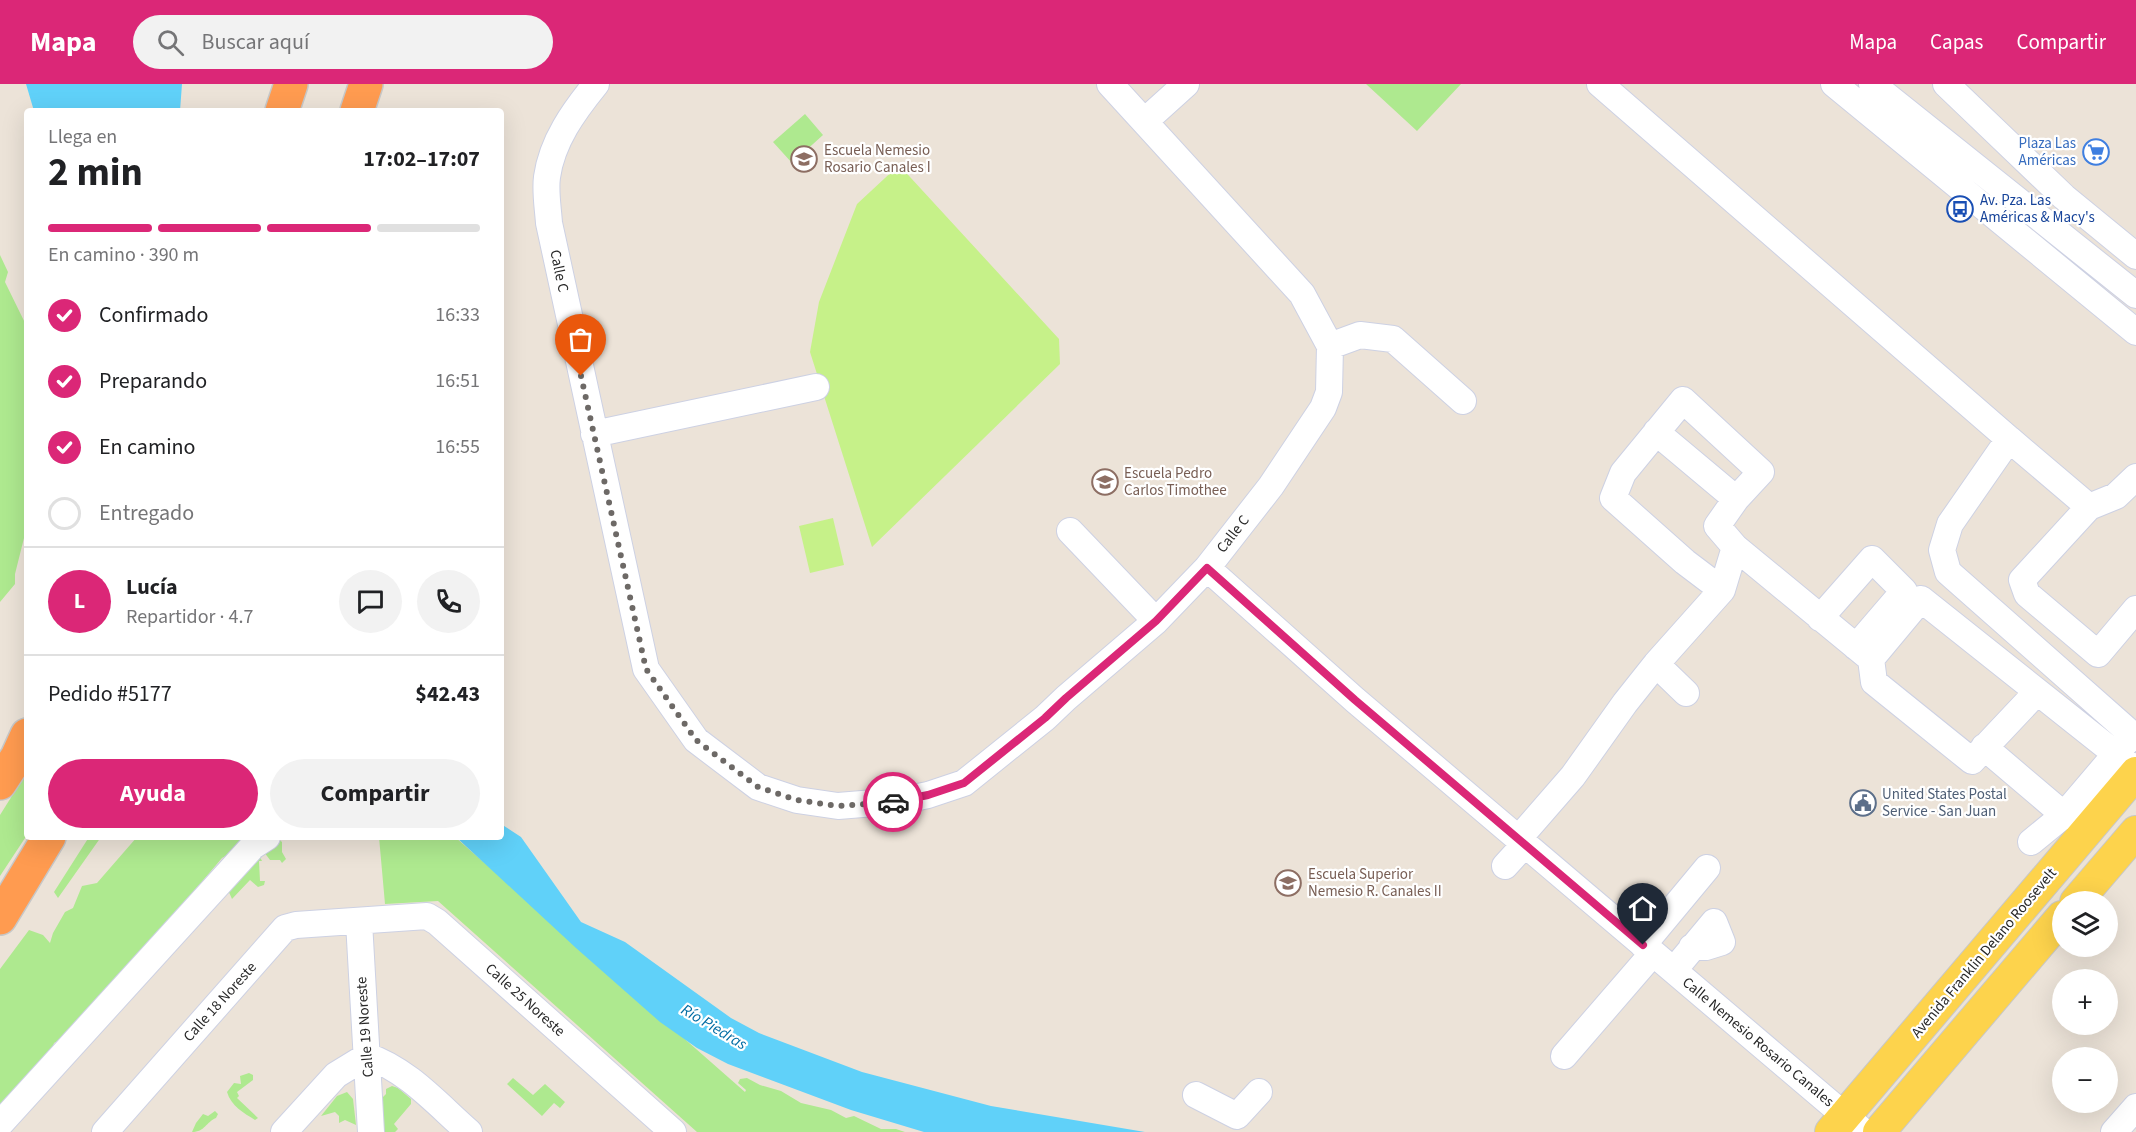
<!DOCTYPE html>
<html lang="es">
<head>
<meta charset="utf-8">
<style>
	body { margin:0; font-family:"Source Sans 3",sans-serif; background:#f2f2f2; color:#202124; height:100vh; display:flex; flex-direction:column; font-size:22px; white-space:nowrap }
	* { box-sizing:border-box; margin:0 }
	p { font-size:20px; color:#757577 }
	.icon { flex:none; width:33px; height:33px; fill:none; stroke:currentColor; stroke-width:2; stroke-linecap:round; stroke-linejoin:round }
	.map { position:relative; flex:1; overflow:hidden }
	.details { position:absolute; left:24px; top:24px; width:480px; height:732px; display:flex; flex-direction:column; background:#fff; border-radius:6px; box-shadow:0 6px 24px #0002 }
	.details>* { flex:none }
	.fabs { position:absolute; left:2052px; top:807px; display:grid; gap:12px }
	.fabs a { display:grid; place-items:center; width:66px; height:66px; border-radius:50%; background:#fff; box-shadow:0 6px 24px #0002; font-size:30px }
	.pin { position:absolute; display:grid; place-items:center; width:51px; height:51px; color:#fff; margin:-62px -26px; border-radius:50% 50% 50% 0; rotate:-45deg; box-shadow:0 0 6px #0007 }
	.pin .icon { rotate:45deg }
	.courier { position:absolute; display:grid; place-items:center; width:60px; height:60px; margin:-30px; border:4px solid #db2777; border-radius:50%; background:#fff; color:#222; box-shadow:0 2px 8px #0007 }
	.head em { font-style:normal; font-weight:700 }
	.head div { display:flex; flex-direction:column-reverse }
	.head { display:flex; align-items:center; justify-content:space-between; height:102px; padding:0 24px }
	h1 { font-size:39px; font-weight:700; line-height:45px }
	.bar { display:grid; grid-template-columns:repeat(4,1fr); gap:9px 6px; align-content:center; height:72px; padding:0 24px }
	.bar i { height:8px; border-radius:4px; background:#e0e0e0 }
	.bar .selected { background:#db2777 }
	.bar p { grid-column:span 4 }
	.line { display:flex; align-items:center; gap:15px; padding:0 24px; border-top:2px solid #e0e0e0 }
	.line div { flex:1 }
	.round { display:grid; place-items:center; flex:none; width:63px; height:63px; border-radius:32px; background:#f2f2f2 }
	ol { padding:0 24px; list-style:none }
	li { display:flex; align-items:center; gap:18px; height:66px }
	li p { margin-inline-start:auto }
	li .icon { padding:6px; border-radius:50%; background:#db2777; color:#fff; stroke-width:4 }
	li:last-child { color:#757577 }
	li i { width:33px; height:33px; border:3px solid #e0e0e0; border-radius:50% }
	.primary-button { display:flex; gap:12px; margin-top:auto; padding:12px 24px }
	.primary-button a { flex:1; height:69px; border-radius:36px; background:#db2777; color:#fff; font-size:24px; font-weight:700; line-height:69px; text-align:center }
	.primary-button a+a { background:#f2f2f2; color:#202124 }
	header { display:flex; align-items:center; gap:36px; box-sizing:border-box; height:84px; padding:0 30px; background:#db2777; color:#fff }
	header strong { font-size:28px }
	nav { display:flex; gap:33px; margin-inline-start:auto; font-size:21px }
	.search { width:420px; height:54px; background:#f2f2f2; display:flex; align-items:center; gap:15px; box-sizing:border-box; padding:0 21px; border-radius:33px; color:#757577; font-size:22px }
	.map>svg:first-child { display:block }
	.green { fill:#aee98f }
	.pitch { fill:#c6f189 }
	.water { fill:#60d1f9 }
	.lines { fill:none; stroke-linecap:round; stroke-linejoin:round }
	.minor-casing { stroke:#cdd1e3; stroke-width:28 }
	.major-casing { stroke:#c7c7c7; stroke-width:34 }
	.highway-casing { stroke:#c7c7c7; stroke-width:36 }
	.minor { stroke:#fff; stroke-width:26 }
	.major { stroke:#fdd34c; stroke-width:32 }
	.highway { stroke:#ff9b50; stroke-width:33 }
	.done { stroke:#6d6966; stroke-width:6; stroke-dasharray:0 10.8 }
	.route { stroke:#db2777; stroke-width:8 }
	.labels { text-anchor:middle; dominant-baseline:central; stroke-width:4.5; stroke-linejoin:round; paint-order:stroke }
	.shop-label { font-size:15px; fill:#366cbe; stroke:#fff; text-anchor:end }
	.education-label { font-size:15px; fill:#785e54; stroke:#fff; text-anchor:start }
	.transit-label { font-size:15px; fill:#164399; stroke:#fff; text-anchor:start }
	.street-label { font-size:15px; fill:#282828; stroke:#fff }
	.service-label { font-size:15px; fill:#4e5e75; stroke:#fff; text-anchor:start }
	.water-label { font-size:16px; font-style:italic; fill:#016ca3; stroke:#fff }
</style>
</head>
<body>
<header>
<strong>Mapa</strong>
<div class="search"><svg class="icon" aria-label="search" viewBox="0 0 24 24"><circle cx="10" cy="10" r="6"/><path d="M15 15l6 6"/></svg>Buscar aquí</div>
<nav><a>Mapa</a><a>Capas</a><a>Compartir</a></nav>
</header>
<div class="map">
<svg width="2136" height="1048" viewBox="0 0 2136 1048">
	<rect width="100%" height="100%" fill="#ece3d8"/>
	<path class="green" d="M1366 0H1461L1417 47Z
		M805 30 823 51 792 79 773 58Z
		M0 171 8 188 5 198 27 243V442L15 490V500L0 518Z
		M27 688V751L0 792V731Z
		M89 753H101L58 814 54 808Z
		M137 753H254L237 766 222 774 172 833 65 953 54 959 37 1019 33 1024 27 1026 0 1034V885L29 846 43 851 50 859 53 849 65 828 73 824 82 802 97 799Z
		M379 753H455L745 1008 746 1006 738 999 740 995 747 994 760 1001 781 1007 801 1019 831 1026 846 1034 854 1032 881 1045H896L905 1048H697L438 817 385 820Z
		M277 754 282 758V768L286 775 282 779 280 776H270L264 768Z
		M260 773 262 777H259L260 797H265L264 801 258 803 250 796 232 815 228 806Z
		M249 989 253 991V996L237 1008 239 1012 237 1014 258 1034 255 1036C244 1029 231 1022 227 1008L234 999 241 1000 240 992Z
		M513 994 533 1011 545 1000 565 1018 560 1024 554 1019 542 1032 507 1000Z
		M392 1002 398 1004 411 1015V1020L394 1040 398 1045 395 1048H377L382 1014 386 1010V1005Z
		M347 1008 353 1015 356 1041 345 1036 339 1039V1032L335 1028 321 1032 337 1012Z
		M215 1027 218 1030 216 1034C206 1038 205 1048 192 1048L196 1039 203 1030 208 1032Z"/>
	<path class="pitch" d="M899 81 1059 255 1060 280 872 463 810 268 819 218 857 120Z
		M833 434 844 481 810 489 799 442Z"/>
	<path class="water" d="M26 0H182L180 27H34Z
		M501 740 521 753 581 838 625 858 731 934 759 949 862 988 991 1022 1145 1048H924L851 1026 728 980 697 964 660 938 576 864 456 753H501Z"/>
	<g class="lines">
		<g class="minor-casing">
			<path id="minor" d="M596 0C574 27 552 57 547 93 545 108 548 124 549 139L646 585 696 656 758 703 797 716 838 722 899 717 928 711 964 699 1045 634 1066 614 1156 537 1207 484 1271 402 1323 324 1329 308 1330 262 1302 210 1110 0
				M1600 0 2009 355
				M1834 0 2136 248
				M1872 0 2136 211
				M1946 0 2064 113 2136 172
				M1145 37 1186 0
				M1330 262 1360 251 1393 255 1463 317
				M1656 348 1736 415 1717 442 1735 463
				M594 350 816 303
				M2136 393 2116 412 2089 423 2022 496 2027 510 2098 570 2136 525
				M2089 423 2009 355 1950 440 1942 466 1948 488 2136 654
				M1070 447 1156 537
				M1207 484 1355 616 1864 1048
				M1722 506 1685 478 1613 414 1623 389 1683 316 1761 388 1736 415
				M1820 534 1872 475 1904 507 1856 563
				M1871 575 1874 598 1972 677 2037 608
				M1656 580 1686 609
				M1984 663 2064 731 2081 734
				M1519 754 1573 692 1625 619 1656 580 1722 506 1735 463 1871 575 1921 515 2136 686
				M2031 758 2064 731 2126 658
				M1505 782 1525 760
				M359 838 371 1048
				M1643 861 1707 784
				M1674 886 1714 838 1722 858 1706 863H1692
				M1564 972 1653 869
				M1196 1011 1237 1032 1259 1008
				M0 1040 253 762 267 753
				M105 1048 285 844 296 841 427 832 437 838 673 1048
				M284 1048 336 991 367 972C408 986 437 1020 469 1048
				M2114 1048 2136 1023"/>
		</g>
		<g class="major-casing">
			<path id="major" d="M2076 818 2136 748
				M1831 1048 2136 689
				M1879 1048 2062 833"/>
		</g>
		<g class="highway-casing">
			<path id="highway" d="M282 27 291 0
				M357 27 366 0
				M0 699 17 673 27 651
				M0 834 49 753"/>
		</g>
		<use href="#minor" class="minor"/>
		<use href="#major" class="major"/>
		<use href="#highway" class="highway"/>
	</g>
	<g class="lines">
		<path class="done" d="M581 292 646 585 696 656 758 703 797 716 838 722 893 718"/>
		<path class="route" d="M893 718 928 711 964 699 1045 634 1066 614 1156 537 1207 484 1355 616 1643 861"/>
	</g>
	<defs>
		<g id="supermarket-ring" transform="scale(1.35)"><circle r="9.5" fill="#fff" stroke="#3f7fe0" stroke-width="1.5"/><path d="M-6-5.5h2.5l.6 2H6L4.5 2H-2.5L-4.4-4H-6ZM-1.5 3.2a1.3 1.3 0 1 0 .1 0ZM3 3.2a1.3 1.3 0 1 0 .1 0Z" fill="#3f7fe0"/></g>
		<g id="school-ring" transform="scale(1.35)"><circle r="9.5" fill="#fff" stroke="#8d6e63" stroke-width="1.5"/><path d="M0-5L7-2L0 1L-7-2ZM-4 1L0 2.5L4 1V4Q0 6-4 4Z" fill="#8d6e63"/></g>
		<g id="bus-ring" transform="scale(1.35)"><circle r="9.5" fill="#fff" stroke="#1a4fb4" stroke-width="1.5"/><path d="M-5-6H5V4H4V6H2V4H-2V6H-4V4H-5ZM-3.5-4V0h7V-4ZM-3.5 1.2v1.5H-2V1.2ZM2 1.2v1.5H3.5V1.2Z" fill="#1a4fb4"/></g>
		<g id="civic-ring" transform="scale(1.35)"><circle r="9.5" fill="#fff" stroke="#5c6f8a" stroke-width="1.5"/><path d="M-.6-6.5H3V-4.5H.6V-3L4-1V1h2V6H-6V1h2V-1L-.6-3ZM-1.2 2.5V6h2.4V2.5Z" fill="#5c6f8a"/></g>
	</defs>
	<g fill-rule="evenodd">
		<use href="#supermarket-ring" x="2096" y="68"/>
		<use href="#school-ring" x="804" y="75"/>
		<use href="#bus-ring" x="1960" y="125"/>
		<use href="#school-ring" x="1105" y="398"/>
		<use href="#civic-ring" x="1863" y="719"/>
		<use href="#school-ring" x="1288" y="799"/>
	</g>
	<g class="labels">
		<g class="shop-label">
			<text x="2076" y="59">Plaza Las<tspan x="2076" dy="17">Américas</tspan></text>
		</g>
		<g class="education-label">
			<text x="824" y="66">Escuela Nemesio<tspan x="824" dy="17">Rosario Canales I</tspan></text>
			<text x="1124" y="389">Escuela Pedro<tspan x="1124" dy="17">Carlos Timothee</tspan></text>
			<text x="1308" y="790">Escuela Superior<tspan x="1308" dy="17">Nemesio R. Canales II</tspan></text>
		</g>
		<g class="transit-label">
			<text x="1980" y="116">Av. Pza. Las<tspan x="1980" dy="17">Américas &amp; Macy's</tspan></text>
		</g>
		<g class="street-label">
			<text transform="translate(559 187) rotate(78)">Calle C</text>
			<text transform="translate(1233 450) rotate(-52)">Calle C</text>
			<text transform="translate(1984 869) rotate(-50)">Avenida Franklin Delano Roosevelt</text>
			<text transform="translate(525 916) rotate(42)">Calle 25 Noreste</text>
			<text transform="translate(220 918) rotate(-48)">Calle 18 Noreste</text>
			<text transform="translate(365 943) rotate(-94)">Calle 19 Noreste</text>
			<text transform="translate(1758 958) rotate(40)">Calle Nemesio Rosario Canales</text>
		</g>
		<g class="service-label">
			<text x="1882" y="710">United States Postal<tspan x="1882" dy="17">Service - San Juan</tspan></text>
		</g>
		<g class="water-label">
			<text transform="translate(714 943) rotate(31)">Río Piedras</text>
		</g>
	</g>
</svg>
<div class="fabs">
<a><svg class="icon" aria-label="layers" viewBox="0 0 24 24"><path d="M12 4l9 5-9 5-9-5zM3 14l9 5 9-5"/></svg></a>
<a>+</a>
<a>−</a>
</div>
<div class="pin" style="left:581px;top:292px;background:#ea580c"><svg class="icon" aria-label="bag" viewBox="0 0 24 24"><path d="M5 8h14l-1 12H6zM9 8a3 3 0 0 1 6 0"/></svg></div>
<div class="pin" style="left:1643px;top:861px;background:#1f2937"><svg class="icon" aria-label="home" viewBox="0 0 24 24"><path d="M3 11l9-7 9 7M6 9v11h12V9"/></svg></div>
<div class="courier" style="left:893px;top:718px"><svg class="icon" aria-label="car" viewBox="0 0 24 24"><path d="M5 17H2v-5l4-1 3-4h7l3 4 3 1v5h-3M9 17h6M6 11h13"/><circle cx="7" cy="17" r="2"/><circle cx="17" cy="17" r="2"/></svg></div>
<section class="details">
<div class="head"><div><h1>2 min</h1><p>Llega en</p></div><em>17:02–17:07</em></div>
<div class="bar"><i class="selected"></i><i class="selected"></i><i class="selected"></i><i></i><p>En camino · 390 m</p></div>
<ol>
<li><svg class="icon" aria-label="check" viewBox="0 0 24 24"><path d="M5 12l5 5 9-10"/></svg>Confirmado<p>16:33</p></li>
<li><svg class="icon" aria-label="check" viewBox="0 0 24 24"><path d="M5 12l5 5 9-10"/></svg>Preparando<p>16:51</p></li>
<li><svg class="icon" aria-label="check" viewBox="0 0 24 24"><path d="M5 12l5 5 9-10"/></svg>En camino<p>16:55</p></li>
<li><i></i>Entregado</li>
</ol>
<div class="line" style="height:108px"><b class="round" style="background:#db2777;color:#fff">L</b><div><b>Lucía</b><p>Repartidor · 4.7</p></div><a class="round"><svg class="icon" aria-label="chat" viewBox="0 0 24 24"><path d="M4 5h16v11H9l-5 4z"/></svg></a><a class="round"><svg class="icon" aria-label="phone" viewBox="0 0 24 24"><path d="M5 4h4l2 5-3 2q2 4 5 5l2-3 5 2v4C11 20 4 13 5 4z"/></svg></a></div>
<div class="line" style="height:78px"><div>Pedido #5177</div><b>$42.43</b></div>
<div class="primary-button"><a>Ayuda</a><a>Compartir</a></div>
</section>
</div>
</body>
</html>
